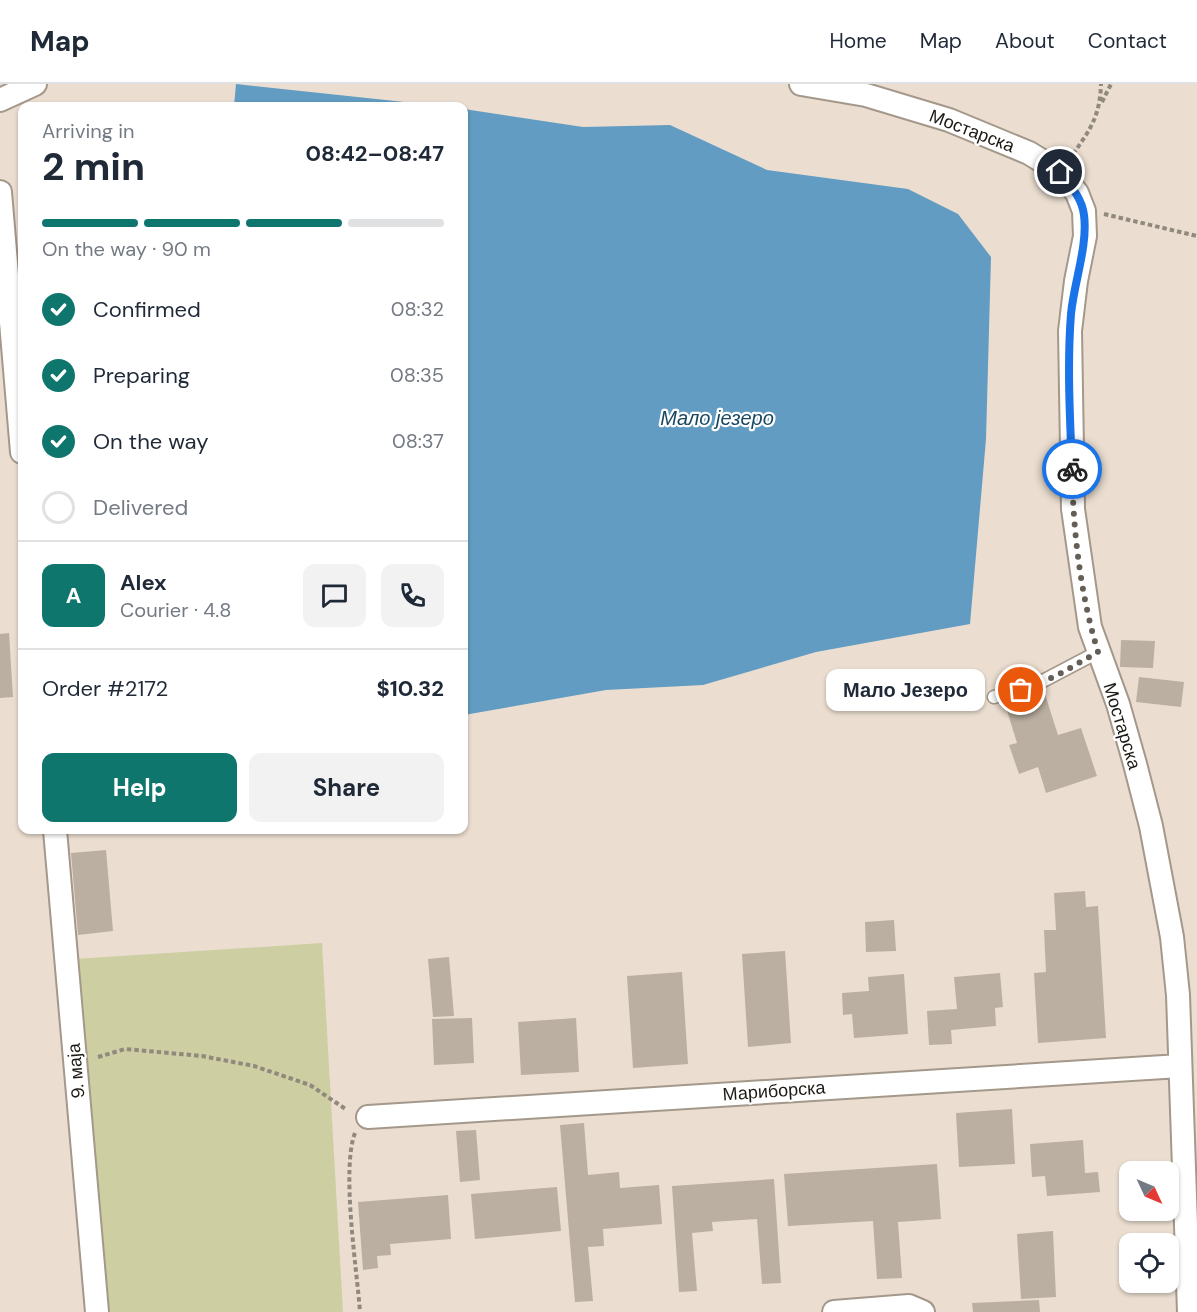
<!DOCTYPE html>
<html lang="en">
<head>
<meta charset="utf-8">
<style>
	body { margin:0; font-family:"DM Sans",sans-serif; background:#f2f2f3; color:#1f2937; height:100vh; display:flex; flex-direction:column; font-size:22px; white-space:nowrap }
	* { box-sizing:border-box; margin:0 }
	p { font-size:20px; color:#747a83 }
	.icon { flex:none; width:33px; height:33px; fill:none; stroke:currentColor; stroke-width:2; stroke-linecap:round; stroke-linejoin:round }
	.map { position:relative; flex:1; overflow:hidden }
	.details { position:absolute; left:18px; top:18px; width:450px; height:732px; display:flex; flex-direction:column; background:#fff; border-radius:12px; box-shadow:0 2px 4px #0004 }
	.details>* { flex:none }
	.needle { width:39px; rotate:134deg }
	.controls { position:absolute; left:1119px; top:1077px; display:grid; gap:12px }
	.controls a { display:grid; place-items:center; width:60px; height:60px; border-radius:12px; background:#fff; box-shadow:0 2px 4px #0004; font-size:30px }
	.pin { position:absolute; display:grid; place-items:center; width:51px; height:51px; color:#fff; margin:-26px; border:3px solid #fff; border-radius:50%; box-shadow:0 2px 6px #0007 }
	.courier { position:absolute; display:grid; place-items:center; width:60px; height:60px; margin:-30px; border:4px solid #1a73e8; border-radius:50%; background:#fff; color:#222; box-shadow:0 2px 8px #0007 }
	.bubble { position:absolute; height:42px; border-radius:12px; background:#fff; box-shadow:0 2px 4px #0004; font-size:20px; font-weight:700; line-height:42px; text-align:center }
	.head em { font-style:normal; font-weight:700 }
	.head div { display:flex; flex-direction:column-reverse }
	.head { display:flex; align-items:center; justify-content:space-between; height:102px; padding:0 24px }
	h1 { font-size:39px; font-weight:700; line-height:45px }
	.bar { display:grid; grid-template-columns:repeat(4,1fr); gap:9px 6px; align-content:center; height:72px; padding:0 24px }
	.bar i { height:8px; border-radius:4px; background:#e0e1e3 }
	.bar .current { background:#0f766e }
	.bar p { grid-column:span 4 }
	.line { display:flex; align-items:center; gap:15px; padding:0 24px; border-top:2px solid #e0e1e3 }
	.line div { flex:1 }
	.round { display:grid; place-items:center; flex:none; width:63px; height:63px; border-radius:12px; background:#f2f2f3 }
	ol { padding:0 24px; list-style:none }
	li { display:flex; align-items:center; gap:18px; height:66px }
	li p { margin-inline-start:auto }
	li .icon { padding:6px; border-radius:50%; background:#0f766e; color:#fff; stroke-width:4 }
	li:last-child { color:#747a83 }
	li i { width:33px; height:33px; border:3px solid #e0e1e3; border-radius:50% }
	.button { display:flex; gap:12px; margin-top:auto; padding:12px 24px }
	.button a { flex:1; height:69px; border-radius:12px; background:#0f766e; color:#fff; font-size:24px; font-weight:700; line-height:69px; text-align:center }
	.button a+a { background:#f2f2f3; color:#1f2937 }
	header { display:flex; align-items:center; gap:36px; box-sizing:border-box; height:84px; padding:0 30px; background:#fff; border-bottom:2px solid #e0e1e3 }
	header strong { font-size:28px }
	nav { display:flex; gap:33px; margin-inline-start:auto; font-size:21px }
	.map>svg:first-child { display:block }
	.green { fill:#cdcfa3 }
	.water { fill:#629cc2 }
	.building { fill:#bbafa1 }
	.lines { fill:none; stroke-linecap:round; stroke-linejoin:round }
	.lane-casing { stroke:#a4988a; stroke-width:15 }
	.street-casing { stroke:#a4988a; stroke-width:26 }
	.path { stroke:#91887e; stroke-width:4; stroke-dasharray:4.5 3; stroke-linecap:butt }
	.lane { stroke:#fff; stroke-width:12 }
	.street { stroke:#fff; stroke-width:22 }
	.done { stroke:#655e56; stroke-width:6; stroke-dasharray:0 10.8 }
	.route { stroke:#1a73e8; stroke-width:8 }
	.labels { text-anchor:middle; dominant-baseline:central; stroke-width:4.5; stroke-linejoin:round; paint-order:stroke }
	.street-label { font-size:18px; fill:#1d1914; stroke:#fff }
	.water-label { font-size:20px; font-style:italic; fill:#194762; stroke:#fff }
</style>
</head>
<body>
<header>
<strong>Map</strong>
<nav><a>Home</a><a>Map</a><a>About</a><a>Contact</a></nav>
</header>
<div class="map">
<svg width="1197" height="1228" viewBox="0 0 1197 1228">
	<rect width="100%" height="100%" fill="#ebded0"/>
	<path class="green" d="M322 859 343 1228H106L74 875Z"/>
	<path class="water" d="M236 0 442 22H234Z
		M464 25 583 43 670 41 767 86 908 105 958 130 991 173 986 355 970 540 816 568 703 601 606 606 464 631Z"/>
	<path class="building" d="M9 549 13 613 0 614V550Z
		M1121 556 1155 557 1153 584 1120 583Z
		M1139 593 1184 598 1181 623 1136 618Z
		M1044 607 1058 651 1081 644 1097 692 1046 709 1038 683 1019 690 1009 661 1017 659 1005 620Z
		M106 766 113 847 78 851 71 769Z
		M1085 807 1086 823 1098 822 1106 954 1038 959 1034 889 1046 888 1044 846H1056L1054 809Z
		M894 836 896 867 866 868 865 838Z
		M785 867 791 959 748 963 742 870Z
		M449 873 454 932 433 933 428 875Z
		M682 888 688 980 633 984 627 892Z
		M1000 889 1003 923 995 924 996 942 951 946 952 960 929 961 927 927 957 925 954 893Z
		M904 890 908 950 854 954 852 930 843 931 842 909 869 907 868 893Z
		M472 934 474 979 434 981 432 935Z
		M576 934 579 988 521 991 518 938Z
		M1012 1025 1015 1080 959 1083 956 1029Z
		M584 1039 588 1091 619 1088 620 1104 659 1101 662 1140 603 1145 604 1162 588 1163 593 1217 575 1218 560 1041Z
		M476 1046 480 1096 460 1098 456 1047Z
		M1083 1056 1085 1089 1098 1088 1100 1108 1047 1112 1045 1092 1032 1093 1030 1060Z
		M937 1080 941 1135 898 1138 902 1194 877 1195 873 1137 788 1142 784 1090Z
		M774 1095 781 1199 762 1200 757 1135 712 1138 713 1147 692 1149 697 1207 679 1208 672 1102Z
		M557 1103 561 1147 475 1155 471 1110Z
		M448 1111 451 1155 390 1160 391 1171 377 1172 378 1184 363 1186 358 1118Z
		M1053 1147 1056 1213 1021 1215 1017 1150Z
		M1039 1216 1040 1228H973L972 1219Z"/>
	<g class="lines">
		<g class="lane-casing">
			<path id="lane" d="M994 613 1039 599 1098 568"/>
		</g>
		<g class="street-casing">
			<path id="street" d="M801 0 866 11 949 36 1029 69 1060 88 1077 109 1084 127 1085 152 1076 197 1070 247 1073 425 1090 543 1118 620 1135 680 1151 742 1172 853 1178 911 1189 1228
				M0 16 35 0
				M0 108 22 368
				M55 746 97 1228
				M368 1033 1180 982
				M834 1228 909 1222 923 1228"/>
		</g>
		<path class="path" d="M1102 18 1111 0
			M1073 70C1091 45 1100 31 1101 0
			M1104 130 1197 152
			M98 973 125 965 202 972 254 982 310 1001 347 1026
			M355 1049C341 1085 357 1186 360 1228"/>
		<use href="#lane" class="lane"/>
		<use href="#street" class="street"/>
	</g>
	<g class="lines">
		<path class="done" d="M1021 606 1056 592 1098 568C1080 509 1073 446 1072 385"/>
		<path class="route" d="M1060 88C1070 101 1082 114 1084 131 1088 162 1074 198 1071 230 1067 281 1070 334 1072 385"/>
	</g>
	<g class="labels">
		<g class="street-label">
			<text transform="translate(972 47) rotate(21)">Мостарска</text>
			<text transform="translate(1122 642) rotate(73)">Мостарска</text>
			<text transform="translate(76 987) rotate(-95)">9. маја</text>
			<text transform="translate(774 1007) rotate(-4)">Мариборска</text>
		</g>
		<g class="water-label">
			<text x="717" y="334">Мало језеро</text>
		</g>
	</g>
</svg>
<div class="controls">
<a><svg class="needle" viewBox="-14 -14 28 28"><path d="M0-13l5 13h-10z" fill="#e53935"/><path d="M0 13l5-13h-10z" fill="#747a83"/></svg></a>
<a><svg class="icon" aria-label="locate" viewBox="0 0 24 24"><circle cx="12" cy="12" r="6"/><path d="M12 2v4M12 18v4M2 12h4M18 12h4"/></svg></a>
</div>
<div class="pin" style="left:1021px;top:606px;background:#ea580c"><svg class="icon" aria-label="bag" viewBox="0 0 24 24"><path d="M5 8h14l-1 12H6zM9 8a3 3 0 0 1 6 0"/></svg></div>
<div class="pin" style="left:1060px;top:88px;background:#1f2937"><svg class="icon" aria-label="home" viewBox="0 0 24 24"><path d="M3 11l9-7 9 7M6 9v11h12V9"/></svg></div>
<div class="courier" style="left:1072px;top:385px"><svg class="icon" aria-label="bike" viewBox="0 0 24 24"><circle cx="6" cy="16" r="4"/><circle cx="18" cy="16" r="4"/><path d="M6 16l4-8h5l3 8M10 8l3 8H6M13 5h3"/></svg></div>
<div class="bubble" style="left:826px;top:585px;width:159px">Мало Језеро</div>
<section class="details">
<div class="head"><div><h1>2 min</h1><p>Arriving in</p></div><em>08:42–08:47</em></div>
<div class="bar"><i class="current"></i><i class="current"></i><i class="current"></i><i></i><p>On the way · 90 m</p></div>
<ol>
<li><svg class="icon" aria-label="check" viewBox="0 0 24 24"><path d="M5 12l5 5 9-10"/></svg>Confirmed<p>08:32</p></li>
<li><svg class="icon" aria-label="check" viewBox="0 0 24 24"><path d="M5 12l5 5 9-10"/></svg>Preparing<p>08:35</p></li>
<li><svg class="icon" aria-label="check" viewBox="0 0 24 24"><path d="M5 12l5 5 9-10"/></svg>On the way<p>08:37</p></li>
<li><i></i>Delivered</li>
</ol>
<div class="line" style="height:108px"><b class="round" style="background:#0f766e;color:#fff">A</b><div><b>Alex</b><p>Courier · 4.8</p></div><a class="round"><svg class="icon" aria-label="chat" viewBox="0 0 24 24"><path d="M4 5h16v11H9l-5 4z"/></svg></a><a class="round"><svg class="icon" aria-label="phone" viewBox="0 0 24 24"><path d="M5 4h4l2 5-3 2q2 4 5 5l2-3 5 2v4C11 20 4 13 5 4z"/></svg></a></div>
<div class="line" style="height:78px"><div>Order #2172</div><b>$10.32</b></div>
<div class="button"><a>Help</a><a>Share</a></div>
</section>
</div>
</body>
</html>
